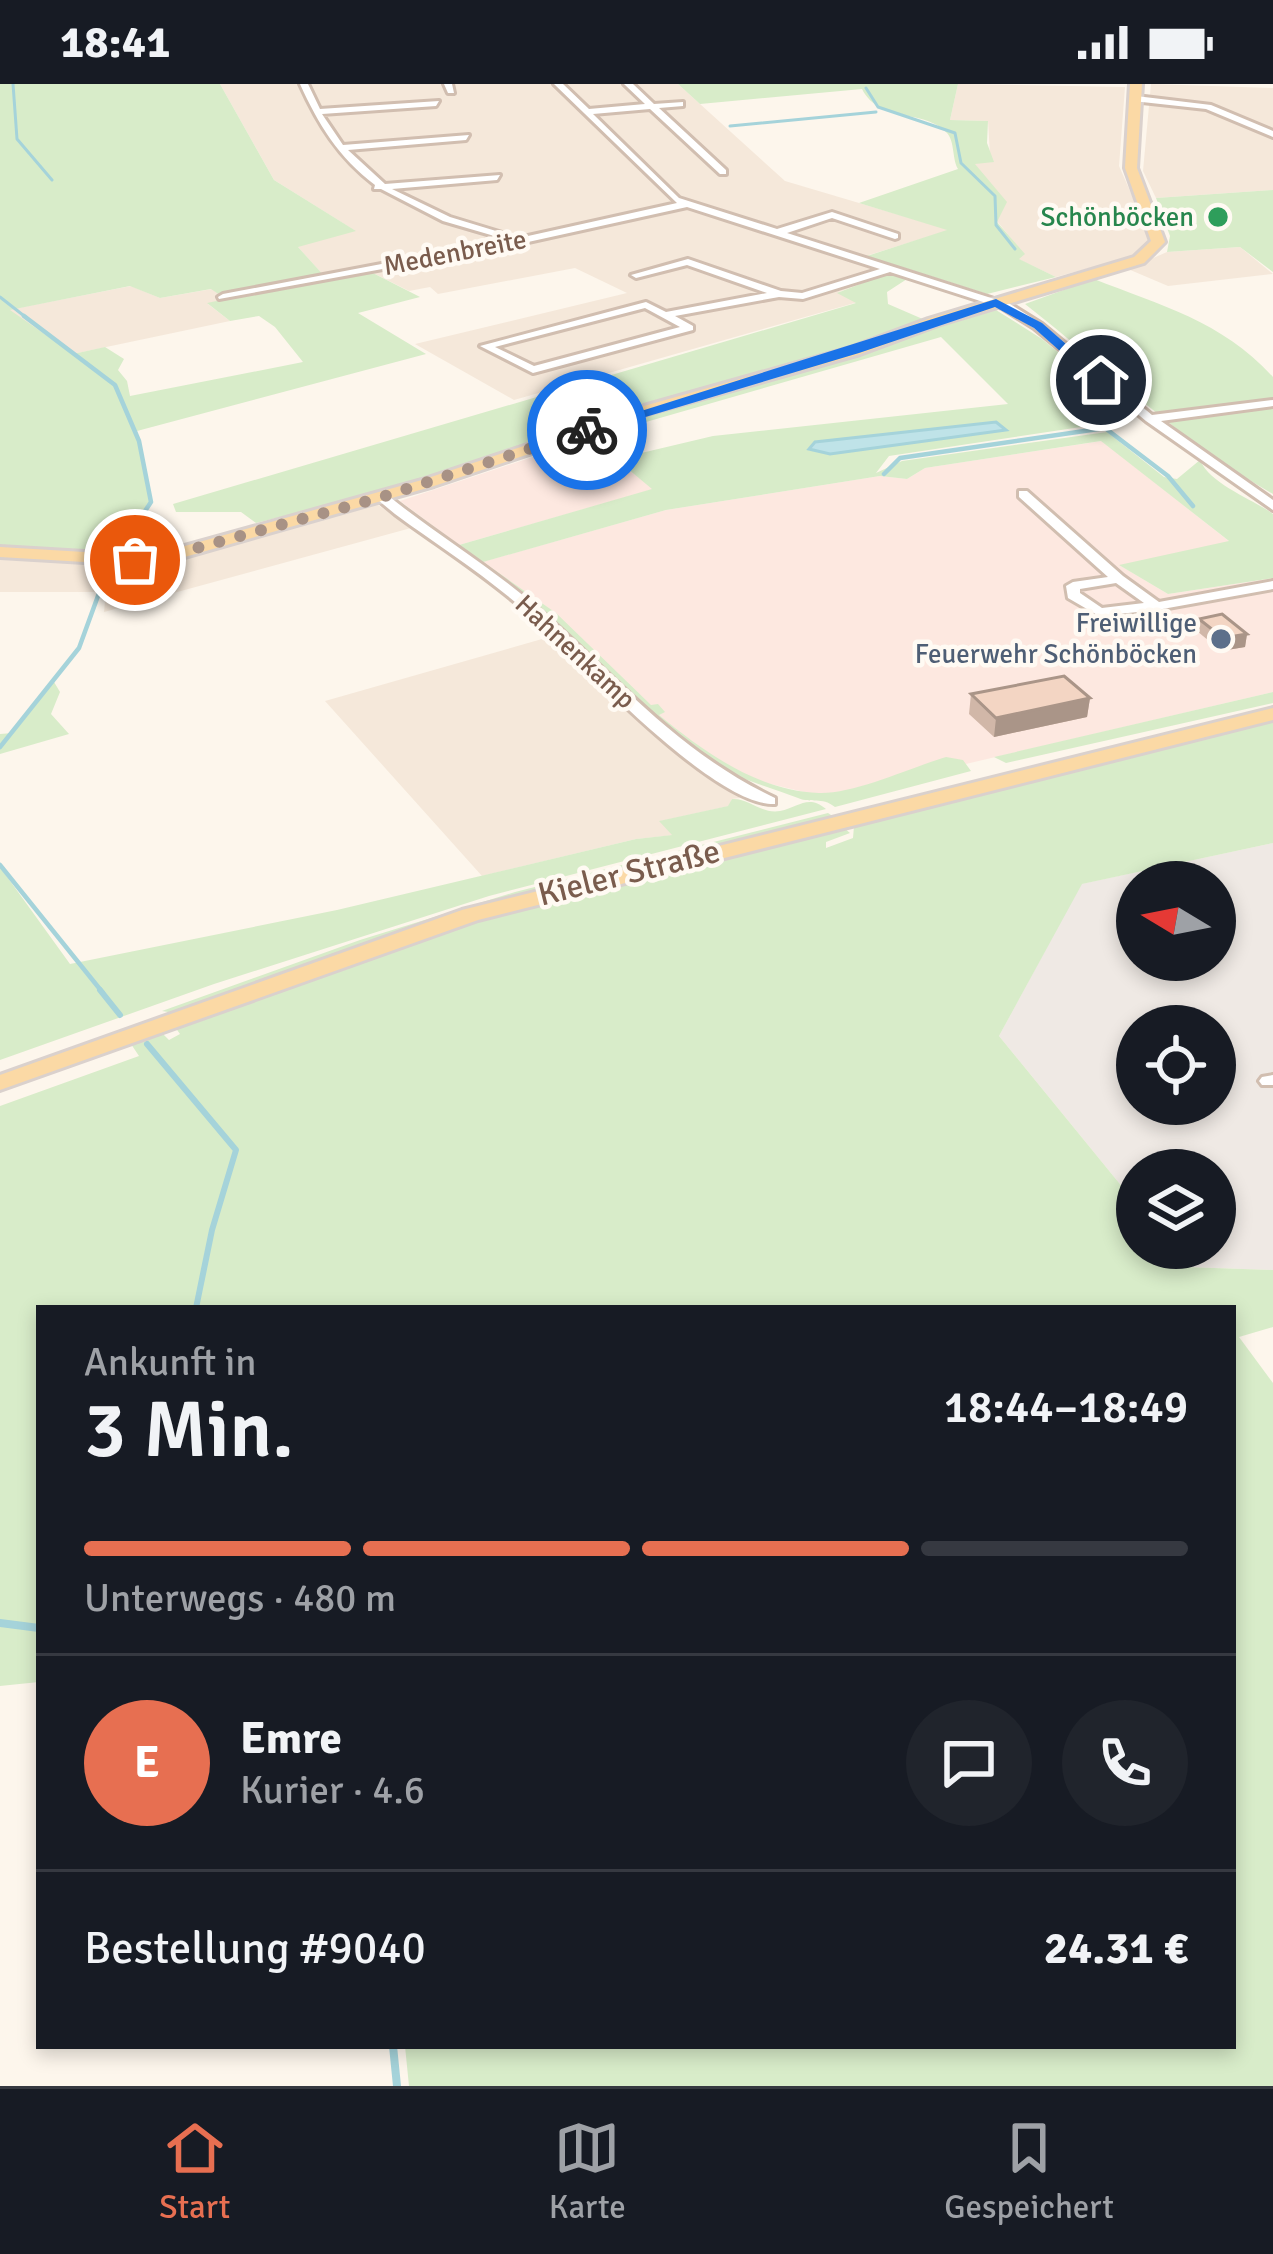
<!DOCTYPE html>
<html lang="de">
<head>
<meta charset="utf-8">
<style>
	body { margin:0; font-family:Signika,sans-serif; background:#20242c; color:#f1f3f6; height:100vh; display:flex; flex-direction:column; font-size:45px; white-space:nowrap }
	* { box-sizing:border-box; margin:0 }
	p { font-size:39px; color:#9ea1a6 }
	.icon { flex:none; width:66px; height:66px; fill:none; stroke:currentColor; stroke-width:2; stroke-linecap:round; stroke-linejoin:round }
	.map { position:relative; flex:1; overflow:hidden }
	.drawer { position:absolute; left:36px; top:1221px; width:1200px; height:744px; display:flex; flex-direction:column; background:#171b24; border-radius:0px; box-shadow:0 6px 18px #0003 }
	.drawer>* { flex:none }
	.needle { width:78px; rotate:280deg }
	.fabs { position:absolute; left:1116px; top:777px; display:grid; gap:24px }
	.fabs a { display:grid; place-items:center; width:120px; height:120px; border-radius:50%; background:#171b24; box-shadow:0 6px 18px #0003; font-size:60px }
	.pin { position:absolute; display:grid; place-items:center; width:102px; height:102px; color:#fff; margin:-51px; border:6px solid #fff; border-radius:50%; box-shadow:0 3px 12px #0007 }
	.courier { position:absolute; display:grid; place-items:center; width:120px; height:120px; margin:-60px; border:9px solid #1a73e8; border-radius:50%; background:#fff; color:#222; box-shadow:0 3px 15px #0007 }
	.headline em { font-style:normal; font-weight:600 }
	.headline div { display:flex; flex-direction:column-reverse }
	.headline { display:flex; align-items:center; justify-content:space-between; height:204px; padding:0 48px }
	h1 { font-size:78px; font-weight:600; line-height:90px }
	.bar { display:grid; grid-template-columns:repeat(4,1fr); gap:18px 12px; align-content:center; height:144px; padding:0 48px }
	.bar i { height:15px; border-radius:9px; background:#363941 }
	.bar .selected { background:#e76f51 }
	.bar p { grid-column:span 4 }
	.line { display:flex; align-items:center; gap:30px; padding:0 48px; border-top:3px solid #363941 }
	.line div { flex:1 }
	.round { display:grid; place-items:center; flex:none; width:126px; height:126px; border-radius:63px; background:#20242c }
	.status { display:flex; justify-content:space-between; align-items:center; height:84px; padding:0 60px; background:#171b24; direction:ltr }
	.status svg { height:33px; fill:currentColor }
	.menu { display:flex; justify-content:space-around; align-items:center; height:168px; border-top:3px solid #363941; background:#171b24; font-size:33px; color:#9ea1a6 }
	.menu a { display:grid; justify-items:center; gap:6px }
	.menu .selected { color:#e76f51 }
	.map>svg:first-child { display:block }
	.residential { fill:#f5e8da }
	.commercial { fill:#fde8e0 }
	.industrial { fill:#efe9e4; fill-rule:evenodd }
	.green { fill:#d8ecc9; fill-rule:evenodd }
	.water { fill:#bfe3e8; stroke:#a5d3da; stroke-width:3 }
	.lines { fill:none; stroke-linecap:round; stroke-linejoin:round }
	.stream-far3 { stroke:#a5d3da; stroke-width:3 }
	.stream-far2 { stroke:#a5d3da; stroke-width:4.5 }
	.stream-far1 { stroke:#a5d3da; stroke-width:6 }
	.stream { stroke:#a5d3da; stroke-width:8 }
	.minor-casing { stroke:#d1beb0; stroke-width:6 }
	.major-casing { stroke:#dad1cd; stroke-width:6 }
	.minor { fill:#fff; fill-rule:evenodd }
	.major { fill:#fbd9a5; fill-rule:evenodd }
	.wall { fill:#d1b7a8 }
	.shaded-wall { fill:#aa9588 }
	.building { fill:#f3d5c3; stroke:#aa9588; stroke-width:3 }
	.route { fill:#1a73e8 }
	.done { stroke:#a89285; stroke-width:12; stroke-dasharray:0 21.6 }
	.leisure-dot { fill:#2e9e5b; stroke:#fffaf3; stroke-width:4.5 }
	.service-dot { fill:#5c6f8a; stroke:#fffaf3; stroke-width:4.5 }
	.labels { text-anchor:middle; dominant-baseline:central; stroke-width:9; stroke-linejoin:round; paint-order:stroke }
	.far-leisure-label { font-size:27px; fill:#27864d; stroke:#fffaf3; text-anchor:end }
	.far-street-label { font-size:27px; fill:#7a5c4d; stroke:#fffaf3 }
	.far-service-label { font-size:27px; fill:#4e5e75; stroke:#fffaf3; text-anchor:end }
	.street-label { font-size:33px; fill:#7a5c4d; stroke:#fffaf3 }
</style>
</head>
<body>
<div class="status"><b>18:41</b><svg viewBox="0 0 49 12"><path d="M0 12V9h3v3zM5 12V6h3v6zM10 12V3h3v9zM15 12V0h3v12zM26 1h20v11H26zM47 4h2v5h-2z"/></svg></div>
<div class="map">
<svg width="1273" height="2002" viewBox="0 0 1273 2002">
	<rect width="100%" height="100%" fill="#fdf6ec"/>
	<path class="residential" d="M220 0H678L785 97 950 146 869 171 902 184 839 208 858 218 514 316 415 260 627 209 575 184 438 210 430 203 409 207 369 187 327 195 297 162 354 146 274 96Z
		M958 0 1125 3 1119 82 1149 150 1147 162 1134 172 1056 193 1018 175 1024 170 997 137 974 79 990 70 988 37 950 36Z
		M1151 0 1273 4V106L1156 114 1143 87Z
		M1240 163 1273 190 1168 202 1128 185 1167 168Z
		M131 202 160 214 212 205 228 215 208 220 230 237 73 270 8 226Z
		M374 418 411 444 104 528 106 508H0V462L179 473Z
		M556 551 740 714 732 715 729 722 661 737 674 751 636 755 482 792 325 617Z"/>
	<path class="commercial" d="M587 355 654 405 459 461 400 417Z
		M1102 357 1230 458 1121 482 1168 510 1273 494V608L825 713 750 695 689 659 482 478 666 426 880 392 907 395 925 384Z"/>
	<path class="industrial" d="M1273 759V1186L1185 1183 1170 1164H1215V1086H1137V1121L999 952 1081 800ZM1137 798H1215V876H1137ZM1137 942H1215V1020H1137Z"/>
	<path class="green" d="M0 0H220L274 96 356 147 298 163 327 195 369 187 420 213 358 229 426 270 137 347 151 418 116 471 0 462ZM130 202 160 214 211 205 226 215 207 219 230 237 259 232 275 243 303 278 130 312 127 297 118 286 124 275 105 263 73 270 10 226Z
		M678 0H958L950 36 988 37 987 59 994 78 975 80 1007 118 997 138 1025 170 1019 175 1056 193 987 210 867 172 947 146 859 119 958 85C952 75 955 58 947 49 924 24 880 40 862 5L700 20Z
		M1273 106V188L1240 163 1167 168 1170 152 1156 114Z
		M891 188 907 195 887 208 888 220 925 236C707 316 482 384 256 439L241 428H176L173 420 856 219 837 209Z
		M1094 195C1162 222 1222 237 1273 293V410C1182 359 1106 283 1025 220Z
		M996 226 1042 255 1114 314 1102 318 1114 338 889 372 876 389 902 377 1107 348 1164 393 1177 395 1200 376C1211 401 1251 414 1273 430V494L1168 510 1119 481 1229 457 1101 357 925 384 907 395 880 392 666 426 483 478 556 529 651 621 658 620 665 628 659 631C704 668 758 707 819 709 855 710 912 683 946 673L963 676 971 687 835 723C821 712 812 720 798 714 769 703 739 695 708 679L459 461 652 405 616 375 713 352 1008 320 941 253 587 355 579 352Z
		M54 598 60 608 51 630 69 650 0 670V650L13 649Z
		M1273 608V619L1006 679 994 673Z
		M1273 638V759L1082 800 999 952 1137 1121V1164H1170L1185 1183 1273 1186V1243L1239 1253 1273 1299V2002H409L405 1962H1233V1224H39V1598L0 1602V1022L139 972 129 957 159 946 169 956 180 950 175 943C393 859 614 790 844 744L850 749 826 758V764L853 754 854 742Z
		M732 715C750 714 760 730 780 727 799 723 808 710 826 725L489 812 214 900 0 976V783L70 880 337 826 636 755 672 751 659 737 728 722Z
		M828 729 834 733 514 814 174 929 162 927 360 856 515 808Z"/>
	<path class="water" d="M996 338 1006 346 830 370 809 365 815 358Z"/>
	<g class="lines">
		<path class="stream-far3" d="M13 0 17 55 52 96
			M866 4 878 23 955 49 961 79 995 112 996 141 1015 165
			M730 42 876 28
			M0 213 28 235"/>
		<path class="stream-far2" d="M24 232 115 301 139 357 151 418 116 471
			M884 390 900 374 1105 344 1168 392 1193 422
			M0 663 79 564 110 479
			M0 781 103 909"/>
		<path class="stream-far1" d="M100 906 120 931
			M147 960 236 1066 212 1146 196 1224"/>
		<path class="stream" d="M0 1539 39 1544
			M393 1962 397 2002"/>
		<g class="minor-casing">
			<path id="minor" d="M300 0H308L320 25 439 17 436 22 322 30 343 61 469 51 466 56 348 66 385 100 500 91 497 96 392 105 450 133 519 154 677 119 554 0H563L589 25 645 20 624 0H633L654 20 683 18V22L659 24 726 86V90H720L650 25 593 30 679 114 777 145 832 128 898 150V154L895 155 832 134 787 149 1010 220 1042 240 1152 331 1273 316V322L1161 337 1273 416V426L1146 337 1034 244 1002 224 890 188 803 215 779 213 675 232 693 242V246L533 289 480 262 646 218 666 228 767 209 687 181 636 194 631 191 688 175 781 207 802 209 880 185 687 123 519 160 219 215 218 213 223 210 508 156 443 137 381 105H374L375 101C339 74 318 40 300 0ZM645 224 680 243 534 282 495 263Z
				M444 0H452L454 9H448Z
				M1136 12 1211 21 1273 47V53L1206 25 1133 17Z
				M1019 407H1027L1123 492 1159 518 1273 497V505L1157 526 1099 532 1068 514 1066 502 1073 498 1108 493 1019 413ZM1116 499 1144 519 1102 524 1080 509V505Z
				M378 410H386C434 449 487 480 533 520 615 591 674 666 775 714V720C712 723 572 567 522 524 482 489 437 461 395 430L378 416Z
				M1273 991V1001H1262L1259 997 1262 993Z"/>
		</g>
		<g class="major-casing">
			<path id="major" d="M1130 0H1142L1137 84 1165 158 1144 179 938 241 860 270 654 328 434 402 181 474 135 481 0 473V463L135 471 174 465 422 396 644 322 850 264 928 235 1134 173 1151 157 1125 84Z
				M1273 624V636L478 836 0 1006V991L462 826Z"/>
		</g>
		<use href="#minor" class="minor"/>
		<use href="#major" class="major"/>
	</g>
	<path class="wall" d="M1199 535 1247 550 1245 563 1221 567 1197 547Z
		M971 610 1090 614 1087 633 994 653 969 630Z"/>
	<path class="shaded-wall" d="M1247 550 1245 563 1221 567 1223 554Z
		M1090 614 1087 633 994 653 996 634Z"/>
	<path class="building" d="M1222 530 1247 550 1223 554 1199 535Z
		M1064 592 1090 614 996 634 971 610Z"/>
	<path class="route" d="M996 215 1042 239 1105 294V299H1096L1034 244 995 223 859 269 592 349 581 346Z"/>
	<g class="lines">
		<path class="done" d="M135 476 175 470 382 413 587 346"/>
	</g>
	<circle class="leisure-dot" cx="1218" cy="133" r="12"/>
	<circle class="service-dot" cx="1221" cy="555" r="12"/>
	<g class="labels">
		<g class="far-leisure-label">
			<text x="1194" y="133">Schönböcken</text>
		</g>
		<g class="far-street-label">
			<text transform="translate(455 169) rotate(-11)">Medenbreite</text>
			<text transform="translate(575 568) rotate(43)">Hahnenkamp</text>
		</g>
		<g class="far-service-label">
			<text x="1197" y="539">Freiwillige<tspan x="1197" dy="31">Feuerwehr Schönböcken</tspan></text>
		</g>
		<g class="street-label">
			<text transform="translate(629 789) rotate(-14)">Kieler Straße</text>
		</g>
	</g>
</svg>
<div class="fabs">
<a><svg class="needle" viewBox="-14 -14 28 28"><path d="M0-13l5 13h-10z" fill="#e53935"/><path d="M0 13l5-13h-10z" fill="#9ea1a6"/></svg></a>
<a><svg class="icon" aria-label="locate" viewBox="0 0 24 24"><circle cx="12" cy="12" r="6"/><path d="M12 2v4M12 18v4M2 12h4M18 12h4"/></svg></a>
<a><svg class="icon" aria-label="layers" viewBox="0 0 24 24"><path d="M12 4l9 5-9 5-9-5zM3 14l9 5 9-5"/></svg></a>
</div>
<div class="pin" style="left:135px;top:476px;background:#ea580c"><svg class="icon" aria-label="bag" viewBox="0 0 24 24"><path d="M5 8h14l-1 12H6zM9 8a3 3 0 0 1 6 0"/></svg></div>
<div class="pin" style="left:1101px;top:296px;background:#1f2937"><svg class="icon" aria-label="home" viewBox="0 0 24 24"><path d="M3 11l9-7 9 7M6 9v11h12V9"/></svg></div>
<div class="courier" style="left:587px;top:346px"><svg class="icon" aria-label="bike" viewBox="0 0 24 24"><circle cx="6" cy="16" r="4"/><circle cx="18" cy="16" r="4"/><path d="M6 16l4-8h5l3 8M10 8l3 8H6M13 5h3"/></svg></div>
<section class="drawer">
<div class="headline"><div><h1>3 Min.</h1><p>Ankunft in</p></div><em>18:44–18:49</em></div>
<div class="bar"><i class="selected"></i><i class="selected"></i><i class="selected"></i><i></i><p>Unterwegs · 480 m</p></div>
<div class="line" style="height:216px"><b class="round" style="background:#e76f51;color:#fff">E</b><div><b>Emre</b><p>Kurier · 4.6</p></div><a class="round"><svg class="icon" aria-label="chat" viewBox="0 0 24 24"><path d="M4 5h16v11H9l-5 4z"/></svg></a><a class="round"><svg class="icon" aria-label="phone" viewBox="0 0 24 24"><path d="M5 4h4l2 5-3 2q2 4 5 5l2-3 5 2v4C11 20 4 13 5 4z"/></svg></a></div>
<div class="line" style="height:156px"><div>Bestellung #9040</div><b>24.31 €</b></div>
</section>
</div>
<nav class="menu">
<a class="selected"><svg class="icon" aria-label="home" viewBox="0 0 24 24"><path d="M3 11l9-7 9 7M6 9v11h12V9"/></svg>Start</a>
<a><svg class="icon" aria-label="map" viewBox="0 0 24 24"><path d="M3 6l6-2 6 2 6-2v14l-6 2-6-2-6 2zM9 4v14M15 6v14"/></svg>Karte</a>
<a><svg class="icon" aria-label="saved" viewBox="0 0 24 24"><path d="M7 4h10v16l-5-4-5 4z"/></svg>Gespeichert</a>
</nav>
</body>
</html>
